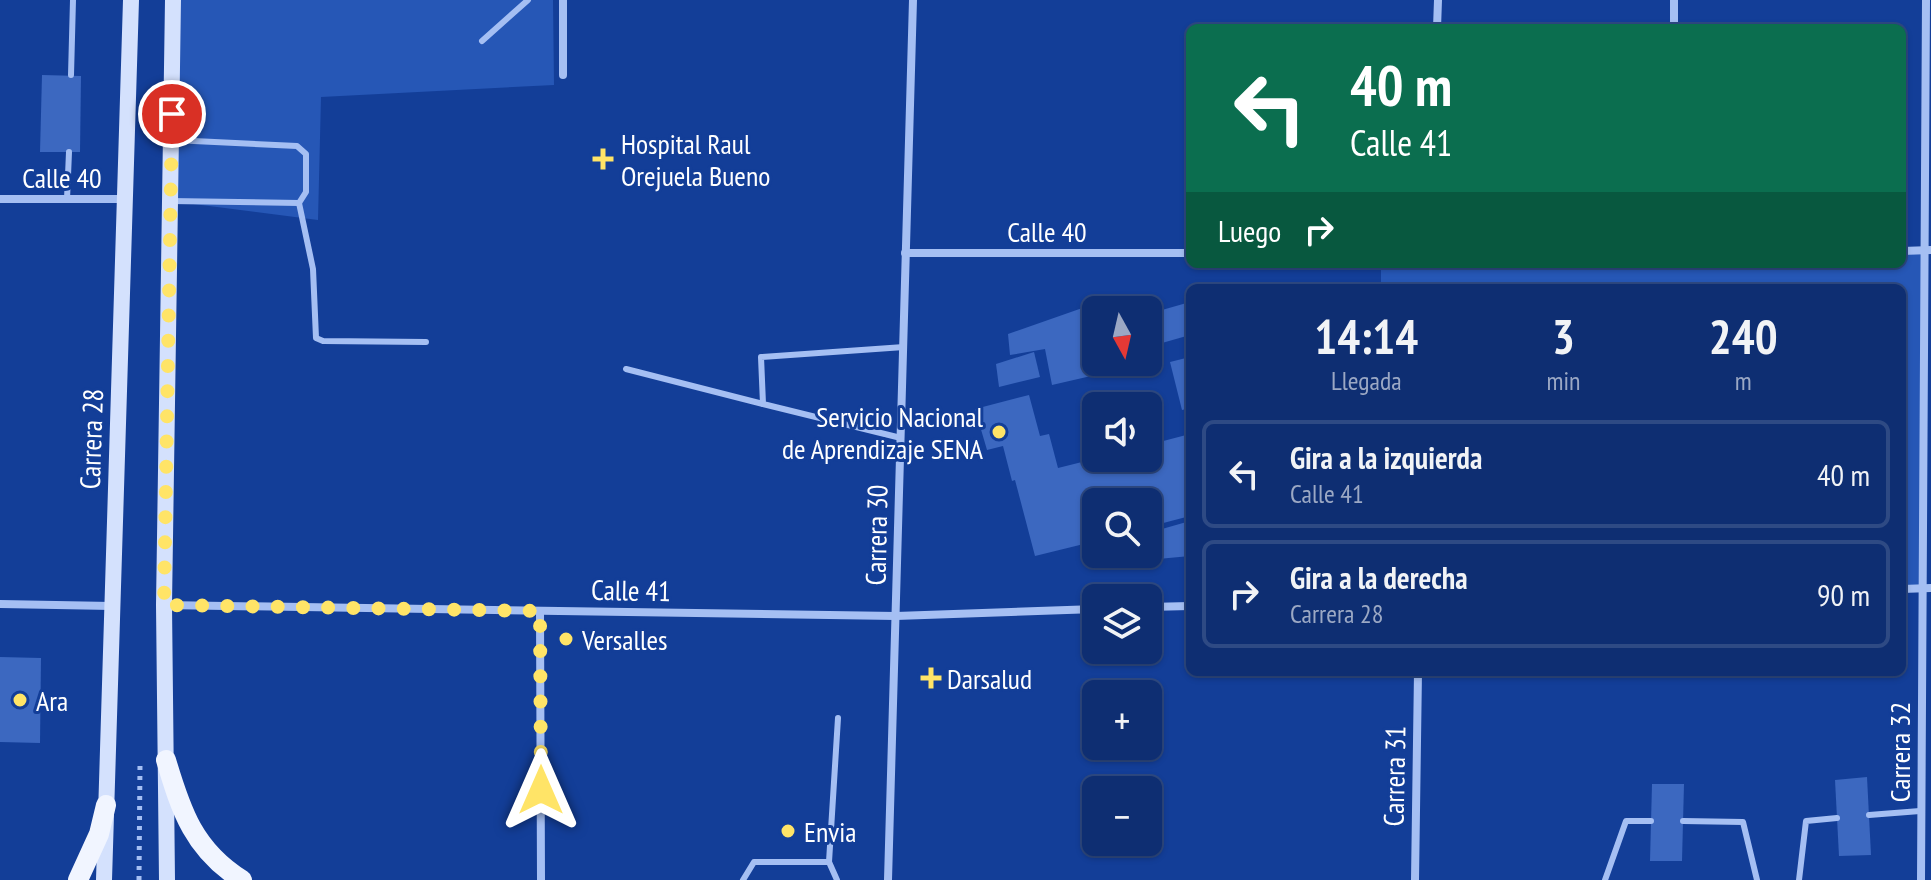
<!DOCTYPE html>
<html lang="es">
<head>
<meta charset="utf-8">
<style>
  :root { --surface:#0e2e72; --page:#1c3a7a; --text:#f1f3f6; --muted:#9ba8c4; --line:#2e4a84 }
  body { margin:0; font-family:"PT Sans Narrow",sans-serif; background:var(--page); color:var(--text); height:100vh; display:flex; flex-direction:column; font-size:30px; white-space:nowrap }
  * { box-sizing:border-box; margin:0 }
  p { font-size:26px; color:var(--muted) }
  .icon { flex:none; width:44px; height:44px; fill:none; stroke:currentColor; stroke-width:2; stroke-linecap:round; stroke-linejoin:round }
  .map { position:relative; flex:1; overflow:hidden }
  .details { position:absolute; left:1186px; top:284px; width:720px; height:392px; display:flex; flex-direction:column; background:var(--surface); border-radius:12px; box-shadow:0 2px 6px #0004,0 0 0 2px var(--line) }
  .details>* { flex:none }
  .guide { position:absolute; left:1186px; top:24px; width:720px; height:244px; border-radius:12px; box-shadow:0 2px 6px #0004,0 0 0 2px var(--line); background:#0b6e4f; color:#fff; overflow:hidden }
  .needle { width:52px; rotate:172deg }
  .fabs { position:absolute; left:1082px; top:296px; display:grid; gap:16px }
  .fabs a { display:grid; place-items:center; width:80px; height:80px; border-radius:12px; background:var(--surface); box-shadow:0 2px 6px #0004,0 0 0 2px var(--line); font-size:40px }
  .pin { position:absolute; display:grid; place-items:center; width:68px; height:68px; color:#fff; margin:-34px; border:4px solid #fff; border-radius:50%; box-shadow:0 2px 8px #0007 }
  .me { position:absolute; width:88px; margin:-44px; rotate:0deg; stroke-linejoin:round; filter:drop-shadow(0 0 6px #0008) }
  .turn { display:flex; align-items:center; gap:28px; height:168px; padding:0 32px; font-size:36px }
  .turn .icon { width:104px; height:104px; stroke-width:2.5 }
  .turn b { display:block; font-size:56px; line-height:68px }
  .then { display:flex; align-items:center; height:76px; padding:0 32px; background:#0003; gap:16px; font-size:30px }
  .eta { display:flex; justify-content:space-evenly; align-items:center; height:136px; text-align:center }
  .eta b { font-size:48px; font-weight:600; line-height:56px }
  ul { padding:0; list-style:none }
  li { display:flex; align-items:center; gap:24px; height:108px; margin:0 16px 12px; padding:0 16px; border:4px solid var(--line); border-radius:12px }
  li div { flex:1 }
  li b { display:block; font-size:30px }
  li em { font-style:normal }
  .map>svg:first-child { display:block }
  .green { fill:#2657b6 }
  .building { fill:#3c68c0 }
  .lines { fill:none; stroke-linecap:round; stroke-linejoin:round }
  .path { stroke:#a5bff3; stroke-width:5; stroke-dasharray:4 6; stroke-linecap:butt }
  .service { stroke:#a5bff3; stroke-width:6 }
  .minor { stroke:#a5bff3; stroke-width:8 }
  .secondary { stroke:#d4e1fd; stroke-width:16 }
  .primary { stroke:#f1f5ff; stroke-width:20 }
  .route { stroke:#ffe467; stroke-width:14; stroke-dasharray:0 25.2 }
  .poi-dot { fill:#ffe467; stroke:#133e98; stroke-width:3 }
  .labels { text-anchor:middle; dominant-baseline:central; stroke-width:6; stroke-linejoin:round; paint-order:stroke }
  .poi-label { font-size:28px; fill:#fff; stroke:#133e98; text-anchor:start }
  .street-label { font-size:28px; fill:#fff; stroke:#133e98 }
</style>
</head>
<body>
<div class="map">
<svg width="1931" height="880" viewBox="0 0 1931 880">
  <rect width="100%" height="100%" fill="#133e98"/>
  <g class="green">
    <path d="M 177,0 L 553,0 L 554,85 L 321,97 L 318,220 L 170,201 Z"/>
    <path d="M 1924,250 L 1922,588 L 1902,589 L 1902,288 L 1381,288 L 1381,264 L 1902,264 L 1902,251 Z"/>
  </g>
  <g class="building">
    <path d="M 42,75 L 81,76 L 80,152 L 40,152 Z"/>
    <rect x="1379" y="283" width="116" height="5"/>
    <path d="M 1108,299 L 1109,310 L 1096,310 L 1096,341 L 1086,343 L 1091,376 L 1052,385 L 1045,349 L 1010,355 L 1008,334 Z"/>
    <path d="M 1190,302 L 1190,335 L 1148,347 L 1148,314 Z"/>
    <path d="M 1034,352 L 1040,377 L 999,387 L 996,364 Z"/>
    <path d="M 1190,357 L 1190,408 L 1182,410 L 1170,362 Z"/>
    <path d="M 1029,395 L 1040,436 L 1049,434 L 1058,468 L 1098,458 L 1148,458 L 1148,445 L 1190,434 L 1190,516 L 1148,527 L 1148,502 L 1096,502 L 1096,541 L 1035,556 L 1015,480 L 1012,481 L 1003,446 L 987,450 L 975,409 Z"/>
    <path d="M 1190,521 L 1190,556 L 1126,562 L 1126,554 L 1148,554 L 1148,533 Z"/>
    <path d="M 0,657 L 41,658 L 40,743 L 0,742 Z"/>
    <path d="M 1867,777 L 1871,855 L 1839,856 L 1835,780 Z"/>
    <path d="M 1652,784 L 1684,784 L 1682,861 L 1650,861 Z"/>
  </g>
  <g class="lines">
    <path class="path" d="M 139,880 L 140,765"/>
    <g class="service">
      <path d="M 482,41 L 528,0"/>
      <path d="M 71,75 L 73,0"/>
      <path d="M 67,199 L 69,152"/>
      <path d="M 170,201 L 299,203 L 306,192 L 306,154 L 297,146 L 173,140"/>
      <path d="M 299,203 L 313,269 L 316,338 L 323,341 L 426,342"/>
      <path d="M 626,369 L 763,404"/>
      <path d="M 901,438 L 763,404 L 761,357 L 904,347"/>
      <path d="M 1869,815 L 1920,811"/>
      <path d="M 1683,821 L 1743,822 L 1757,880"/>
      <path d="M 743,880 L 754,862 L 829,862"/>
      <path d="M 837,880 L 829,862 L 838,718"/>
      <path d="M 1605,880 L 1626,821 L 1651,821"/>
      <path d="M 1799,880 L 1806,821 L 1837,818"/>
    </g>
    <g class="minor">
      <path d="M 563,0 L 563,75"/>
      <path d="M 1674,0 L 1674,28"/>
      <path d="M 1437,28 L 1438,0"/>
      <path d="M 0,199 L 125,199"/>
      <path d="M 1902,251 L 1931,250"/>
      <path d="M 905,253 L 1190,253"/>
      <path d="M 1902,589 L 1931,588"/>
      <path d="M 0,604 L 112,606"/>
      <path d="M 164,605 L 896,616 L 1096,609"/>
      <path d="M 1148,607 L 1190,606"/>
      <path d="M 540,611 L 541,880"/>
      <path d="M 888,880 L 913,0"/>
      <path d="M 1415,880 L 1418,672"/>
      <path d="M 1921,880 L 1926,0"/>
    </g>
    <g class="secondary">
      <path d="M 104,880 L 131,0"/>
      <path d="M 167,880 L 164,605 L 173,0"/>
    </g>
    <g class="primary">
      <path d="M 166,760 C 181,811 194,850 242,880"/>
      <path d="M 78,880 L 99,834 L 106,805"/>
    </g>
  </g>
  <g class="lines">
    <path class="route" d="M 172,114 L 164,605 L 540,611 L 541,790"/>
  </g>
  <g class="poi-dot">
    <path d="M599 147h8v8h8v8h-8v8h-8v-8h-8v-8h8z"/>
    <circle cx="999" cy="432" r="8"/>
    <circle cx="566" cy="639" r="8"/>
    <path d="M927 666h8v8h8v8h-8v8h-8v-8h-8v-8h8z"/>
    <circle cx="20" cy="700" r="8"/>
    <circle cx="788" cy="831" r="8"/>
  </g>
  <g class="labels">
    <g class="poi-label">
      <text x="621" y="143">Hospital Raul<tspan x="621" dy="32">Orejuela Bueno</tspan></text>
      <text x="983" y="416" text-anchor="end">Servicio Nacional<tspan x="983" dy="32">de Aprendizaje SENA</tspan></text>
      <text x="582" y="639">Versalles</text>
      <text x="947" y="678">Darsalud</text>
      <text x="36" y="700">Ara</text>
      <text x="804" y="831">Envia</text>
    </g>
    <g class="street-label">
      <text x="62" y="177">Calle 40</text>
      <text x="1047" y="231">Calle 40</text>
      <text transform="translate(91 439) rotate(-88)">Carrera 28</text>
      <text transform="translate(876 535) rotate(-89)">Carrera 30</text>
      <text transform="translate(631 590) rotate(1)">Calle 41</text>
      <text transform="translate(1899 752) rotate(-90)">Carrera 32</text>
      <text transform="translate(1394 776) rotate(-89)">Carrera 31</text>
    </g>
  </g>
</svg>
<div class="fabs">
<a><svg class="needle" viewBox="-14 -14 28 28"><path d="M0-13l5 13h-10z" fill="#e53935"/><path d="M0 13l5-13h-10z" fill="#9ba8c4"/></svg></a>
<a><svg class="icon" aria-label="sound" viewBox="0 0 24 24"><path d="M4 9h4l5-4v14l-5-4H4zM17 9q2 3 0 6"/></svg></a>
<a><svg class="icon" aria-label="search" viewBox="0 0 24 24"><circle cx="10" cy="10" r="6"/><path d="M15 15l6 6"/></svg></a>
<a><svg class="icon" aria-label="layers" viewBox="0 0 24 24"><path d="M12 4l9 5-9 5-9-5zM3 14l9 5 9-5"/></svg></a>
<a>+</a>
<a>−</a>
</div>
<div class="pin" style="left:172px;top:114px;background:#d93025"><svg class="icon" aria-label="arrive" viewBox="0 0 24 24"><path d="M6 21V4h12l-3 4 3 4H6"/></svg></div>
<svg class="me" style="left:541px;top:790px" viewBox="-20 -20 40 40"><path d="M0-17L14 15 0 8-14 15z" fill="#ffe467" stroke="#fff" stroke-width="4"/></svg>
<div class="guide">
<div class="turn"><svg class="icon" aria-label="left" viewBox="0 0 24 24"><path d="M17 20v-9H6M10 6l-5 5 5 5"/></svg><div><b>40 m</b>Calle 41</div></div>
<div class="then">Luego<svg class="icon" aria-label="right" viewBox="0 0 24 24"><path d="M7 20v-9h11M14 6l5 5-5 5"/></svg></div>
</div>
<section class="details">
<div class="eta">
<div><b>14:14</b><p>Llegada</p></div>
<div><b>3</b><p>min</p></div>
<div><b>240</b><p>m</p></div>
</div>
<ul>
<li><svg class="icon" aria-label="left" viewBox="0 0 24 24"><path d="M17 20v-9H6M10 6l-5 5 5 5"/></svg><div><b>Gira a la izquierda</b><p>Calle 41</p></div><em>40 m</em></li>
<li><svg class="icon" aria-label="right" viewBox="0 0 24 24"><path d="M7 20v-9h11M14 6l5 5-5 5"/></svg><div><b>Gira a la derecha</b><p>Carrera 28</p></div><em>90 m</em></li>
</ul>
</section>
</div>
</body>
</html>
